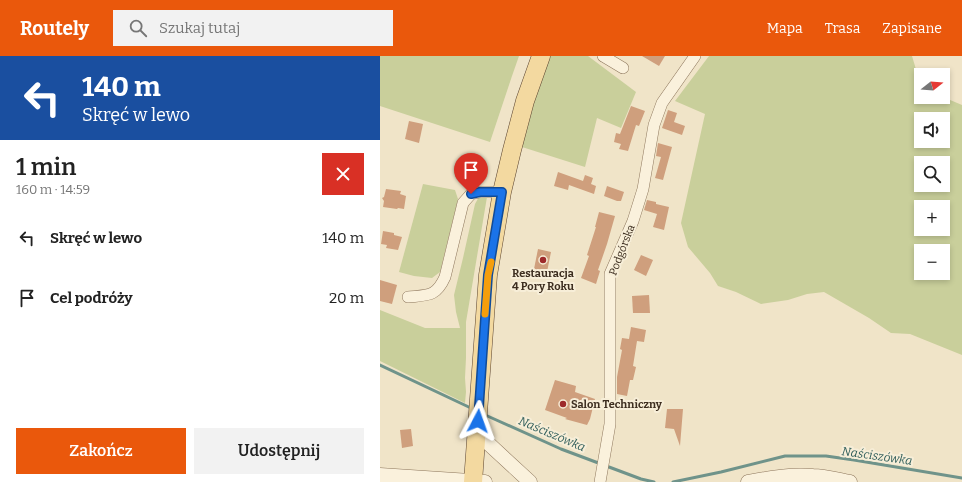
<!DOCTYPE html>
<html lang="pl">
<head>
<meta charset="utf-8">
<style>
  :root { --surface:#fff; --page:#f2f2f2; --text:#222; --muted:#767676; --accent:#ea580c }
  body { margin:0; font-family:Bitter,serif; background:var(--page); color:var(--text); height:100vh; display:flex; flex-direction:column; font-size:15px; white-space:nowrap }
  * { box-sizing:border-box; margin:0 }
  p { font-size:13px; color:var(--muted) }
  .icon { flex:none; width:22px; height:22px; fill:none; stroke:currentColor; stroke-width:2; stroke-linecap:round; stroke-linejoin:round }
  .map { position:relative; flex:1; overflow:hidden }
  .drawer { display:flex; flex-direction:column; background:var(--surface); width:380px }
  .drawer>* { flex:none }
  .guide { background:#1a4fa0; color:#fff; overflow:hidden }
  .needle { width:26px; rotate:73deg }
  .tools { position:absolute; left:534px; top:12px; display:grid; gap:8px }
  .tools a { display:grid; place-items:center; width:36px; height:36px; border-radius:0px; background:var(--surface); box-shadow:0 2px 6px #0003; font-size:20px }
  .pin { position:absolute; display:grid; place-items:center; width:34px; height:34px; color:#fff; margin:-41px -17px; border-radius:50% 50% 50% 0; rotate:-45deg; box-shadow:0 0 4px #0007 }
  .pin .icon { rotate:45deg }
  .me { position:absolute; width:44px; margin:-22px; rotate:4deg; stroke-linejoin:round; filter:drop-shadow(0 0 3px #0008) }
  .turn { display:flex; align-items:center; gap:14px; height:84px; padding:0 16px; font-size:18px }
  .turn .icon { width:52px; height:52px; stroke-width:2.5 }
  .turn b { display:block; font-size:28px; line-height:34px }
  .round { display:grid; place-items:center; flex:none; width:42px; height:42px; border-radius:0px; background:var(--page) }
  .summary { display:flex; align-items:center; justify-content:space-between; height:68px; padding:0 16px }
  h1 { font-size:24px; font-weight:600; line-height:30px }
  .button { display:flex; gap:8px; margin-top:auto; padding:8px 16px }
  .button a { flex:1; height:46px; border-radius:0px; background:var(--accent); color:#fff; font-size:16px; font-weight:600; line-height:46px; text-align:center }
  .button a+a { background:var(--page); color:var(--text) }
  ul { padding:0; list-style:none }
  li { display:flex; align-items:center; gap:12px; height:60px; padding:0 16px }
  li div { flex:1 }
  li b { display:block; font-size:15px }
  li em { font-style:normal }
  header { display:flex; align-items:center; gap:24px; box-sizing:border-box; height:56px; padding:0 20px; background:var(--accent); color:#fff }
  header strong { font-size:19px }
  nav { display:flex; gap:22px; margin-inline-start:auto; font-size:14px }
  .search { width:280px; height:36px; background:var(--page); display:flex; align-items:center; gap:10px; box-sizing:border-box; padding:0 14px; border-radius:0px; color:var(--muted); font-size:15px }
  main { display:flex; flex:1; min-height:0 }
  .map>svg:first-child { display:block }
  .green { fill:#c9cf9b; fill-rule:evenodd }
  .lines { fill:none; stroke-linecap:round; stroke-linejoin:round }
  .stream { stroke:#6f938a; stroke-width:3 }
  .building { fill:#cf9f7d }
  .minor-casing { stroke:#8d765c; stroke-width:12 }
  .tertiary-casing { stroke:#8d765c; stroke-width:15 }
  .primary-casing { stroke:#5b4430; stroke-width:19 }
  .minor { stroke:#faf1dc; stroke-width:11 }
  .tertiary { stroke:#faf1dc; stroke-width:14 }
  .primary { stroke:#f3d9a0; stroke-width:18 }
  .route-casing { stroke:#114b97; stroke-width:10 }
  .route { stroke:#1a73e8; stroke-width:7 }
  .slow { stroke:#f59e0b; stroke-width:7 }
  .poi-dot { fill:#9e2a2b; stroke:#f7eed8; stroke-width:1.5 }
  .labels { text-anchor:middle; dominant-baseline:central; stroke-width:4; stroke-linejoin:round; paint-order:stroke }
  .street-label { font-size:11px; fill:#3d2e20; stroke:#f7eed8 }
  .poi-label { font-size:11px; font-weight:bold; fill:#3d2e20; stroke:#f7eed8 }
  .water-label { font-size:12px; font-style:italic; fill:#2f5d5a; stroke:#f7eed8 }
</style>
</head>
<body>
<header>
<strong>Routely</strong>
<div class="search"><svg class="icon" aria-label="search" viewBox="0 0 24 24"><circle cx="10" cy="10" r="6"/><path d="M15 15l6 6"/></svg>Szukaj tutaj</div>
<nav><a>Mapa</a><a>Trasa</a><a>Zapisane</a></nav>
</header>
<main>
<section class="drawer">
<div class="guide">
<div class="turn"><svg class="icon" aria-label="left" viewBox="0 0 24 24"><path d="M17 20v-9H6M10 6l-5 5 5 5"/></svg><div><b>140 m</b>Skręć w lewo</div></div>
</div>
<div class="summary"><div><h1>1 min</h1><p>160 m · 14:59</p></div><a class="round" style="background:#d93025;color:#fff"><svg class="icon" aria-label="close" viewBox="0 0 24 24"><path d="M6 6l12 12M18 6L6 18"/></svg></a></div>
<ul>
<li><svg class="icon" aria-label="left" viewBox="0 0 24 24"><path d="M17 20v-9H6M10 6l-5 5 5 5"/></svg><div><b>Skręć w lewo</b></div><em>140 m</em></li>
<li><svg class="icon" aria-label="arrive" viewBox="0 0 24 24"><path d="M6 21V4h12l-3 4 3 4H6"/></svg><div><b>Cel podróży</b></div><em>20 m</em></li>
</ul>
<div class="button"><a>Zakończ</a><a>Udostępnij</a></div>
</section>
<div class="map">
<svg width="582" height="426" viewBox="0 0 582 426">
  <rect width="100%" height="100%" fill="#f0e4c8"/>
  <g class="green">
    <path d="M 0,0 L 139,0 L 132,20 L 110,86 L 0,50 Z"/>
    <path d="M 170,0 L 208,0 L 256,36 L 241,72 L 217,62 L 205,111 L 142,91 L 153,42 Z"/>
    <path d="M 329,0 L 532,0 L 538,20 L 541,22 L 541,41 L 563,41 L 582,49 L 582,299 L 530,278 L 511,277 L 489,262 L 444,236 L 427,238 L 408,244 L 381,248 L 356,236 L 338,230 L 330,217 L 308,191 L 301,167 L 325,58 L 295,45 ZM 541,63 L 563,63 L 563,85 L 541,85 ZM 541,107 L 563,107 L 563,129 L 541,129 ZM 541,151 L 563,151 L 563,173 L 541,173 ZM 541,195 L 563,195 L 563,217 L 541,217 Z"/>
    <path d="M 43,128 L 75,134 L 78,143 L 60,216 L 52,222 L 34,220 L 19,216 Z"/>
    <path d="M 100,139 L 107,141 L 86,266 L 86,302 L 85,322 L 86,336 L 85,347 L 0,305 L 0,254 L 45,272 L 80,272 L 76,256 L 74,239 L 83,202 L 95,148 Z"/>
  </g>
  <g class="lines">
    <g class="stream">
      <path d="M 0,309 L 93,353"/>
      <path d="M 103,358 L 181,393 L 261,423 L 274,426"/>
      <path d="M 293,426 L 341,416 L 405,400 L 446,400 L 474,404 L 582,422"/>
    </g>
  </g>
  <g class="building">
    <path d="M 262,0 L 285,0 L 279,10 Z"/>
    <path d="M 251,50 L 265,55 L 259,70 L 256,69 L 248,95 L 239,93 L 241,88 L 234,86 L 236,77 L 240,78 Z"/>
    <path d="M 288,54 L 297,57 L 294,66 L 305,70 L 302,79 L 282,72 Z"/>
    <path d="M 29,65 L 43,68 L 39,87 L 25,83 Z"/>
    <path d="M 278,87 L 292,91 L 283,124 L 275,122 L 281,101 L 276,100 Z"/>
    <path d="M 178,116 L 203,125 L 205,119 L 213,122 L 211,128 L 216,130 L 214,138 L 189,129 L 188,134 L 174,130 Z"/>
    <path d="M 227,130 L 244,136 L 241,145 L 237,145 L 224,140 Z"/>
    <path d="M 6,133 L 21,135 L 20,138 L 26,140 L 24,153 L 18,152 L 17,153 L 3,151 L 4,145 L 2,142 L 4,141 Z"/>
    <path d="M 267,144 L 276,146 L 276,148 L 289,151 L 284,174 L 273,171 L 277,158 L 264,154 Z"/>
    <path d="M 219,156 L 235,160 L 227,188 L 218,214 L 220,215 L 216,228 L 201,222 L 209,200 L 207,199 L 216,171 L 215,171 Z"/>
    <path d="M 3,175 L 14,177 L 14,179 L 22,181 L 18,194 L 6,192 L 7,189 L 1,188 Z"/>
    <path d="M 158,193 L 171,196 L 167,216 L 154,213 Z"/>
    <path d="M 261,199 L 273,204 L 266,220 L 254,214 Z"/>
    <path d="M 0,224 L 17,229 L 12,248 L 0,245 Z"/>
    <path d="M 269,239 L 270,257 L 253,257 L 252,240 Z"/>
    <path d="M 251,271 L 266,274 L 264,286 L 257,285 L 253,310 L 256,311 L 253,324 L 250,324 L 247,340 L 237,338 L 237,321 L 242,294 L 240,293 L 242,282 L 249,283 Z"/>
    <path d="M 175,324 L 196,330 L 195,336 L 215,343 L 210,363 L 207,369 L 185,363 L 187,362 L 165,354 Z"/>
    <path d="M 287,353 L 303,353 L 300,390 L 294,373 L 285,372 Z"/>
    <path d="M 31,373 L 33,390 L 22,392 L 20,374 Z"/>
  </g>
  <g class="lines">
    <g class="minor-casing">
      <g id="minor">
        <path d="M 223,0 L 243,12"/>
        <path d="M 28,241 C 48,239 56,241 65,221 L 83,147 L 91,138 L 100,136 L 122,136"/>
        <path d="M 220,426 L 230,368 L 230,218 L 253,165 L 263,133 L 274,69 L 282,47 L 315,0"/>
      </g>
    </g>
    <g class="tertiary-casing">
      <g id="tertiary">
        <path d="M 97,377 L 150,426"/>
        <path d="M 0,419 L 105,426"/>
        <path d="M 368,426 C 390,422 411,418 433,420 C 446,420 458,424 470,426"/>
      </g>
    </g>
    <g class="primary-casing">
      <path id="primary" d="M 93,426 L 108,219 L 122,136 L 132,94 L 145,45 L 161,0"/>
    </g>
    <use href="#minor" class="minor"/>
    <use href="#tertiary" class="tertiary"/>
    <use href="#primary" class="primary"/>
  </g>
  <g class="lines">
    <g class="route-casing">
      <path id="route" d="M 91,138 L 100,136 L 122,136 L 108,219 L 98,365"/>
    </g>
    <use href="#route" class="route"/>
    <path class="slow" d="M 105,258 L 108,219 L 111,206"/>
  </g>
  <g class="poi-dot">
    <circle cx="163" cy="204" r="4"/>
    <circle cx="183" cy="348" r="4"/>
  </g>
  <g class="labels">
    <g class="street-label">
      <text transform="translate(242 194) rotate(-69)">Podgórska</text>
    </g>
    <g class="poi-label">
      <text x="163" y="217">Restauracja<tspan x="163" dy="13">4 Pory Roku</tspan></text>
      <text x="191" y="348" text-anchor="start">Salon Techniczny</text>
    </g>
    <g class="water-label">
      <text transform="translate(172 378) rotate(23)">Naściszówka</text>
      <text transform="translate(497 400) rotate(8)">Naściszówka</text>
    </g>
  </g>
</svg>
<div class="tools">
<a><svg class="needle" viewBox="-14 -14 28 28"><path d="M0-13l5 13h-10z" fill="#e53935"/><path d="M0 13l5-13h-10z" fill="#767676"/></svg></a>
<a><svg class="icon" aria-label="sound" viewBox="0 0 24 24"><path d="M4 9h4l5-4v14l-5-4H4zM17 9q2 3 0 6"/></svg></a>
<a><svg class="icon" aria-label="search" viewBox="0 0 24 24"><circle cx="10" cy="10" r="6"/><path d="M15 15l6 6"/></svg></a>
<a>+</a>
<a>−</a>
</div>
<div class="pin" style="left:91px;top:138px;background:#d93025"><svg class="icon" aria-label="arrive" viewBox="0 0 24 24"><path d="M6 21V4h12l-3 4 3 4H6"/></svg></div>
<svg class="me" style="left:98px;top:365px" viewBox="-20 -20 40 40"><path d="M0-17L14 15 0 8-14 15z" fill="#1a73e8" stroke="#fff" stroke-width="4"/></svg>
</div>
</main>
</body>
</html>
